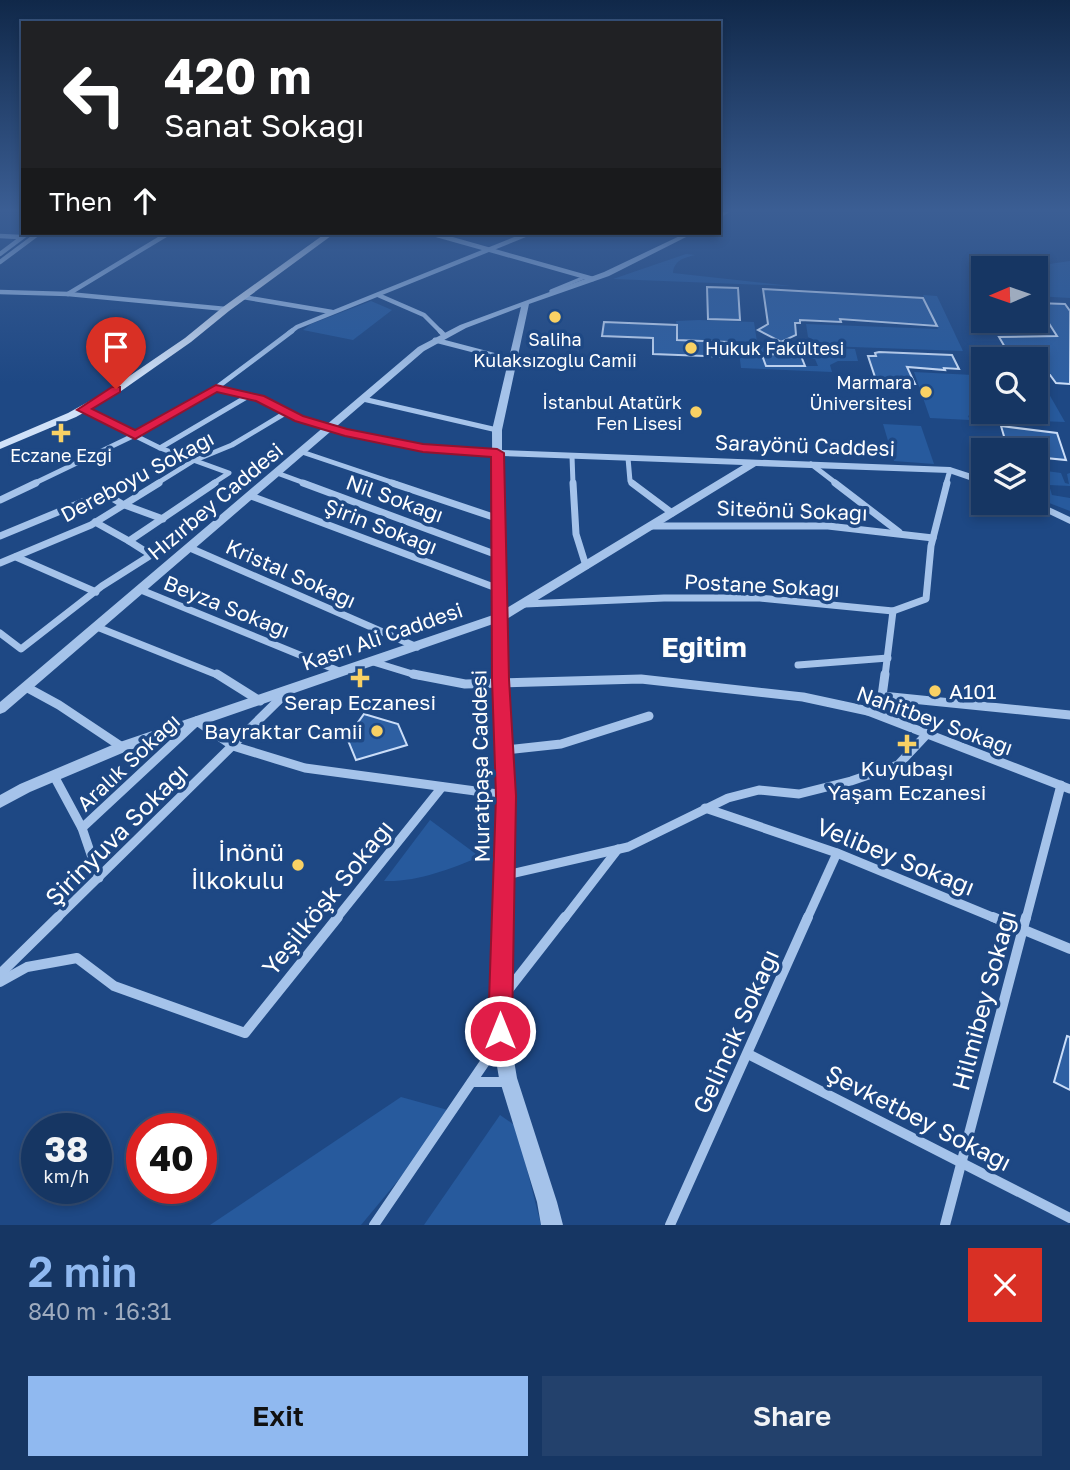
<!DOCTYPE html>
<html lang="en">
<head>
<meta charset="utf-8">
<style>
  :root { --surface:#163663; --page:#23416c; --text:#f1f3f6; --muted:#9eabbe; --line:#355078; --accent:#90b9f0 }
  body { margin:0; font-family:"Golos Text",sans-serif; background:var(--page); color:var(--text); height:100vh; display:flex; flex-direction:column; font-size:26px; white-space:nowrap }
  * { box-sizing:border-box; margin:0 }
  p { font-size:23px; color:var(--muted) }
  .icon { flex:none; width:38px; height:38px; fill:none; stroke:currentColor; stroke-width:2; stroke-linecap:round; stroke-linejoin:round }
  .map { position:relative; height:1225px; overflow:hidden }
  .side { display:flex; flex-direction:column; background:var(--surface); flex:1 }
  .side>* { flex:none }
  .banner { position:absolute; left:21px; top:21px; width:700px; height:214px; border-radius:0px; box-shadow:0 4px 10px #0003,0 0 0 2px var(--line); background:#202124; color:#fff; overflow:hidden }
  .needle { width:46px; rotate:268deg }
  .fabs { position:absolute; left:971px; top:256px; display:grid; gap:14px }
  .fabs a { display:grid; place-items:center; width:77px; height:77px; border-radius:0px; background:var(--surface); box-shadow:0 4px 10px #0003,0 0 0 2px var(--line); font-size:35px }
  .speed { position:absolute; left:21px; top:1113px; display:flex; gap:14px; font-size:35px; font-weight:700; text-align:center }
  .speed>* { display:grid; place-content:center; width:91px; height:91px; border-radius:50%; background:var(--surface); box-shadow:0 4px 10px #0003,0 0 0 2px var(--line); line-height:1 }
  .speed small { font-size:18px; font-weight:400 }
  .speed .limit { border:10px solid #d22; background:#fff; color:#111 }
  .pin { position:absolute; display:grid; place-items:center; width:60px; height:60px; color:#fff; margin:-72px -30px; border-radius:50% 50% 50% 0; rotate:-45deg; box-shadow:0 0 7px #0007 }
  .pin .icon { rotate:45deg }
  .me { position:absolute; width:77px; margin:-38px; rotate:0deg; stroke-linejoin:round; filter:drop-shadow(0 0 5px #0008) }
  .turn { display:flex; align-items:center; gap:24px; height:147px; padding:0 28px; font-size:32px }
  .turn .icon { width:91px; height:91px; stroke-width:2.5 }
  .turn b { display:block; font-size:49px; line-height:60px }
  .then { display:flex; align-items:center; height:66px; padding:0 28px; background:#0003; gap:14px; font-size:26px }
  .round { display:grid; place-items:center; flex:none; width:74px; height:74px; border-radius:0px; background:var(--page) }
  .head { display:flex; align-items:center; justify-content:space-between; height:119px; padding:0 28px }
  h1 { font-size:42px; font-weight:600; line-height:52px; color:var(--accent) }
  .cta { display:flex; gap:14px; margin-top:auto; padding:14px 28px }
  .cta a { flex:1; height:80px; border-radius:0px; background:var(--accent); color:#111; font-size:28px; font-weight:600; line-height:80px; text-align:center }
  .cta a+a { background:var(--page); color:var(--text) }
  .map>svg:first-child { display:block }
  .green { fill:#275a9d }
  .building { fill:#2d5fa2; stroke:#caddf8; stroke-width:2 }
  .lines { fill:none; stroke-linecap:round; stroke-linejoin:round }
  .pedestrian { stroke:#a5c3ea; stroke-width:3.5 }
  .minor-far4 { stroke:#a5c3ea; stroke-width:4.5 }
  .minor-far3 { stroke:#a5c3ea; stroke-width:5 }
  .minor-far2 { stroke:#a5c3ea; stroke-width:7 }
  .minor-far1 { stroke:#a5c3ea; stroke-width:9 }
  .minor { stroke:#a5c3ea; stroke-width:10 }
  .tertiary { fill:#a5c3ea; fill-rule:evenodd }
  .secondary { fill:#d0e1f8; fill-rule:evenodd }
  .route { fill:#e11d48; stroke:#92132f; stroke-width:2 }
  .poi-dot { fill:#f9d164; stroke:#1e4884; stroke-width:2.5 }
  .labels { text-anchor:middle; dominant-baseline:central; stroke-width:7; stroke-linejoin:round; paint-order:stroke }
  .far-poi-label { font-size:18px; fill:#fff; stroke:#1e4884 }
  .street-label { font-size:21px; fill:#fff; stroke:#1e4884 }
  .poi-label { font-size:21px; fill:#fff; stroke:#1e4884 }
  .near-street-label { font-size:24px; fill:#fff; stroke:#1e4884 }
  .near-poi-label { font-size:24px; fill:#fff; stroke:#1e4884; text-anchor:end }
  .district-label { font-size:28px; font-weight:bold; fill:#fff; stroke:#1e4884 }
</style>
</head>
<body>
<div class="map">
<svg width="1070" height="1225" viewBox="0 0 1070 1225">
  <rect width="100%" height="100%" fill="#1e4884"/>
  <g class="green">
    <path d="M 686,254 L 695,255 C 684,258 674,260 673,273 L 791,286 L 613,279 Z"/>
    <path d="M 1070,261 L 1070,298 L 1036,296 L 1036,268 L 1022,268 Z"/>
    <path d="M 923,295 L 937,296 L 963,351 L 825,346 L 808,337 L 806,324 L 938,329 Z"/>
    <path d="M 371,301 L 392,310 L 353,340 L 303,330 L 311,324 Z"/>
    <path d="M 699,320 L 754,322 L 757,342 L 678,339 L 676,321 Z"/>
    <path d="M 738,344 L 771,345 L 773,351 L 757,353 L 759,357 L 763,358 L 766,366 L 818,366 L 815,359 L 792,354 L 790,346 L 855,349 L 858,361 L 838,361 L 830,365 L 832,372 L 741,368 Z"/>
    <path d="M 914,372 L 973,375 L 983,398 L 984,411 L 990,412 L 975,411 L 968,416 L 970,420 L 930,418 Z"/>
    <path d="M 1036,380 L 1041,380 L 1065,422 L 1039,421 L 1035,411 L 1043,403 L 1036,390 Z"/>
    <path d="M 883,424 L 921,426 L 934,464 L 894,461 Z"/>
    <path d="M 1046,471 L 1061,473 L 1065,483 L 1069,484 L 1067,474 L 1070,473 L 1070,486 L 1049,485 L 1052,495 L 1070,498 L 1070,511 L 1036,498 L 1036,485 L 1044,486 L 1040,473 L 1046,474 Z"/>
    <path d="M 430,820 L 480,857 C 449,869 419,882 384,881 Z"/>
    <path d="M 401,1097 L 455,1112 L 361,1225 L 210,1225 Z"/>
    <path d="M 500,1115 L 516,1126 L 541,1225 L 424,1225 Z"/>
  </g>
  <g class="building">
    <path d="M 707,287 L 738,288 L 740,320 L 708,319 Z"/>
    <path d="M 763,289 L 923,298 L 937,326 L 840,319 L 841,322 L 800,320 L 800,323 L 795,323 L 796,335 L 781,342 L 758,330 L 768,324 Z"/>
    <path d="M 1036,303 L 1065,304 L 1070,311 L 1070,384 L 1056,383 L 1050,375 L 1036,374 L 1036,359 L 1006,349 L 999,337 L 1057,336 Z"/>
    <path d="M 604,322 L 677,325 L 677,340 L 729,342 L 730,357 L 653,354 L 653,338 L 602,336 Z"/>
    <path d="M 879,352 L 952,355 L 959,369 L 944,368 L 945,370 L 907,367 L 915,384 L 877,383 L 868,356 L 876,356 L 875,353 Z"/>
    <path d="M 792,353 L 801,356 L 805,366 L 766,366 L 762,355 Z"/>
    <path d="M 1001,426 L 1057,433 L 1066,460 L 1036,457 L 1036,450 L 1008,450 Z"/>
    <path d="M 364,714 L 398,724 L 407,745 L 356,760 L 347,738 Z"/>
    <path d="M 1067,1036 L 1070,1037 L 1070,1090 L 1054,1082 Z"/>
  </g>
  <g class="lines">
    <path class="pedestrian" d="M 551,291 L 585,277"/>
    <g class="minor-far4">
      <path d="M 430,233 L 593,279"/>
      <path d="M 0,236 L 20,237"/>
      <path d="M 0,254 L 28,233"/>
      <path d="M 0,262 L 39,233"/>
      <path d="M 0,292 L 68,294 L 226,309"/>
      <path d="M 68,294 L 169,233"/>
      <path d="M 378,295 L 424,315 L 442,333"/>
      <path d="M 243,297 L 332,312"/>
      <path d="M 289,333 L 297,327 L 530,233"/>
    </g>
    <g class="minor-far3">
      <path d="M 440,331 L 444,335"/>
      <path d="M 435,340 L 512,360"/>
      <path d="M 216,388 L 260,398 L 299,419 L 366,437 L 423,448 L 497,453"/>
      <path d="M 363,399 L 497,430"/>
      <path d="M 83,410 L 160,448 L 229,473 L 212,484"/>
      <path d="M 160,448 L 250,395"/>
      <path d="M 302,452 L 397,484"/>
      <path d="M 572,456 L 573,484"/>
      <path d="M 628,458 L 630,481 L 634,484"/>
      <path d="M 811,464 L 837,484"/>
      <path d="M 277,473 L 307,484"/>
      <path d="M 33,484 L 135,435 L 216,388 L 292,331"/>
      <path d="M 156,484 L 193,461 L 232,445 L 287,412"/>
      <path d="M 946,484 L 950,470"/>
    </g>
    <g class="minor-far2">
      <path d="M 303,483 L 500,556"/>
      <path d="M 392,483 L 499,519"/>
      <path d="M 573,483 L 576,534 L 586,566"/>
      <path d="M 632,483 L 672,513"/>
      <path d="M 835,483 L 899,532"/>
      <path d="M 251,496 L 499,589"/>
      <path d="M 0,500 L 36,483"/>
      <path d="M 95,522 L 129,541"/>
      <path d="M 651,526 L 828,526 L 933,538"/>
      <path d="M 0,536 L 104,493 L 122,504 L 163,519"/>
      <path d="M 190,548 L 417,647"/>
      <path d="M 16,557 L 96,592"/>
      <path d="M 0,563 L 91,525 L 159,483"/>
      <path d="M 141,590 L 339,671"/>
      <path d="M 525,604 L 664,598 L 760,598 L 893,611 L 926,599 L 931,546 L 947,483"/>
      <path d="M 97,627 L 220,676"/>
      <path d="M 0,633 L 21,649 L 102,586 L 151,555 L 129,541 L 215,483"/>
      <path d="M 370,661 L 419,676"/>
      <path d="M 798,665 L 888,658"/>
      <path d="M 885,676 L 893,611"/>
    </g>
    <g class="minor-far1">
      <path d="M 217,674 L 260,701"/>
      <path d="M 413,674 L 465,684 L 641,679 L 803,697 L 868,711 L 1070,789"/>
      <path d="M 26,687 L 59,705 L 122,747"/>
      <path d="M 882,696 L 1070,715"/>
      <path d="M 868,711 L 882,696 L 885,674"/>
      <path d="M 506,750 L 561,744 L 649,716"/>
      <path d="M 54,776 L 82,828 L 99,878"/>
      <path d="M 705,808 L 837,853 L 997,919"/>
      <path d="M 82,828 L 197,721 L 233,746 L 305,768 L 505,795"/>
      <path d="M 506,875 L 628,847 L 728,798 L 759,790 L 799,794 L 851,781 L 898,765 L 927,734"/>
      <path d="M 56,919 L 287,692"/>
      <path d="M 336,919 L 442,787"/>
      <path d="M 564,919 L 618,849"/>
      <path d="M 807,919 L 837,853"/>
      <path d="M 1026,919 L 1061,785"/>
    </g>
    <g class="minor">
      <path d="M 993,917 L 1070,949"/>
      <path d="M 0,974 L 58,917"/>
      <path d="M 0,982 L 27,967 L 77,958 L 114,986 L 245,1033 L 338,917"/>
      <path d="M 505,994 L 565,917"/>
      <path d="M 748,1054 L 1070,1218"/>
      <path d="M 472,1082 L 509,1082"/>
      <path d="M 374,1225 L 498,1043"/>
      <path d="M 670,1225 L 808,917"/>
      <path d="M 945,1225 L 1026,917"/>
    </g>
    <g class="tertiary">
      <path d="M 722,212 L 730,212 L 719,218 L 719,213 Z"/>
      <path d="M 686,233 L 694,233 L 609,276 L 529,304 L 502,430 L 502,450 L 950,467 L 984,478 L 984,485 L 949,473 L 756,466 L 505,620 L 513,799 L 509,1031 L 517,1078 L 557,1202 L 563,1225 L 541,1225 L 537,1202 L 499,1078 L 491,1031 L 499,799 L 493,624 L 127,751 L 30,792 L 0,808 L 0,795 L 20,784 L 117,743 L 493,615 L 492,430 L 521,307 L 466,328 L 424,351 L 5,712 L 0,714 L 0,702 L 418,347 L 460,325 L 604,272 ZM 502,456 L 743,465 L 505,609 Z"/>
      <path d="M 1036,501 L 1070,517 L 1070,524 L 1024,502 Z"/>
    </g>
    <path class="secondary" d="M 326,233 L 335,233 L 229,311 L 191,342 L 114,396 L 76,417 L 0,449 L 0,442 L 68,413 L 106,392 L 185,338 L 223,307 Z"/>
  </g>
  <linearGradient id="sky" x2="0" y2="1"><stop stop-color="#102849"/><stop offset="0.55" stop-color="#3b5e94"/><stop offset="1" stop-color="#3b5e94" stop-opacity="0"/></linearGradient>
  <rect width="1070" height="383" fill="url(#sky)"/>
  <path class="route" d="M 216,385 L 264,396 L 303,416 L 347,429 L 423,444 L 497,449 L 504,453 L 509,679 L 516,796 L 512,1031 L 509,1039 L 500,1043 L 492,1039 L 488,1031 L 496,796 L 492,679 L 491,457 L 423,452 L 345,436 L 295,421 L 256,401 L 217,392 L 135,439 L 77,410 L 112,387 L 120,387 L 120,392 L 92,409 L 135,430 Z"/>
  <g class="poi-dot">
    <circle cx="555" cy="317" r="7"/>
    <circle cx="691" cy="348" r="7"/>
    <circle cx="926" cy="392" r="7"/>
    <circle cx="696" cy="412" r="7"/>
    <path d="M57.5 422.5h7v7h7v7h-7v7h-7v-7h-7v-7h7z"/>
    <path d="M356.5 667.5h7v7h7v7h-7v7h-7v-7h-7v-7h7z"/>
    <circle cx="935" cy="691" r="7"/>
    <circle cx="377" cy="731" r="7"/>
    <path d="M903.5 733.5h7v7h7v7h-7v7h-7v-7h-7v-7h7z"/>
    <circle cx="298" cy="865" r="7"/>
  </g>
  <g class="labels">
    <g class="far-poi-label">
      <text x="555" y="339">Saliha<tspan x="555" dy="21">Kulaksızoğlu Camii</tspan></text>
      <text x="705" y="348" text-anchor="start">Hukuk Fakültesi</text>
      <text x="912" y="382" text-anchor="end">Marmara<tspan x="912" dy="21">Üniversitesi</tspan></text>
      <text x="682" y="402" text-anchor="end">İstanbul Atatürk<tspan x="682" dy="21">Fen Lisesi</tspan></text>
      <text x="61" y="455">Eczane Ezgi</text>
    </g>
    <g class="street-label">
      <text transform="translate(805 445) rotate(2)">Sarayönü Caddesi</text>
      <text transform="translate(137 476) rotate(-28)">Dereboyu Sokağı</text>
      <text transform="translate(395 498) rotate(20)">Nil Sokağı</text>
      <text transform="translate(215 501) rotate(-40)">Hızırbey Caddesi</text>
      <text transform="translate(792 510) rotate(2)">Siteönü Sokağı</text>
      <text transform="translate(381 526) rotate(21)">Şirin Sokağı</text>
      <text transform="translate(291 573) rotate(24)">Kristal Sokağı</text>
      <text transform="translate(762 585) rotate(3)">Postane Sokağı</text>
      <text transform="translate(227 606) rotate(22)">Beyza Sokağı</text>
      <text transform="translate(382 636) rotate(-19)">Kasrı Ali Caddesi</text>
      <text transform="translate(935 720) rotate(20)">Nahitbey Sokağı</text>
      <text transform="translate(128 762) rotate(-43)">Aralık Sokağı</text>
      <text transform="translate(480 766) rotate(-91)">Muratpaşa Caddesi</text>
    </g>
    <g class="poi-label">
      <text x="949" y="691" text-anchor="start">A101</text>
      <text x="360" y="702">Serap Eczanesi</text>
      <text x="363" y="731" text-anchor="end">Bayraktar Camii</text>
      <text x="907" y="768">Kuyubaşı<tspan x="907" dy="24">Yaşam Eczanesi</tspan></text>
    </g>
    <g class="near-street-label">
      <text transform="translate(116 834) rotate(-45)">Şirinyuva Sokağı</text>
      <text transform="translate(896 856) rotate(22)">Velibey Sokağı</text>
      <text transform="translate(327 897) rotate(-51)">Yeşilköşk Sokağı</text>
      <text transform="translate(983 1000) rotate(-75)">Hilmibey Sokağı</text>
      <text transform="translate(735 1031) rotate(-66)">Gelincik Sokağı</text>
      <text transform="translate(919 1117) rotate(27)">Şevketbey Sokağı</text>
    </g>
    <g class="near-poi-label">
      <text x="284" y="851">İnönü<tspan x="284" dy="28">İlkokulu</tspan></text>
    </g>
    <g class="district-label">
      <text x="704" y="646">Eğitim</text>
    </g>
  </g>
</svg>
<div class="fabs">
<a><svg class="needle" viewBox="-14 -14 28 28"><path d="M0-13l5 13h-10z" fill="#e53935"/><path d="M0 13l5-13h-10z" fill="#9eabbe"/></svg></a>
<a><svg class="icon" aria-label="search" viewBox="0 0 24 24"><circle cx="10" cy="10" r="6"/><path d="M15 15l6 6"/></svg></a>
<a><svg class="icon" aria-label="layers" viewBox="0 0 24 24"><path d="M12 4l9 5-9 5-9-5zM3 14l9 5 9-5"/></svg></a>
</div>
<div class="speed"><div>38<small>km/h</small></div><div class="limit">40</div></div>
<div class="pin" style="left:116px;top:389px;background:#d93025"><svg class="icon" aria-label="arrive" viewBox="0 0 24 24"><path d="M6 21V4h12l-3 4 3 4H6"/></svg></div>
<svg class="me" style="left:500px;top:1031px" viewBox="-20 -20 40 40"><circle r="17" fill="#e11d48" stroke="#fff" stroke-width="3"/><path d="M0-11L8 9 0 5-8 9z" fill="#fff"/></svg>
<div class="banner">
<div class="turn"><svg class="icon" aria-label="left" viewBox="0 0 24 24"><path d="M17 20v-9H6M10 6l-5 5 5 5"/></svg><div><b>420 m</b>Sanat Sokağı</div></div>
<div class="then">Then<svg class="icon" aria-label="ahead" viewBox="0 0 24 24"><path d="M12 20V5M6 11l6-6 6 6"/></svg></div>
</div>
</div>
<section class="side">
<div class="head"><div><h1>2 min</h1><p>840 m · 16:31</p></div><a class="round" style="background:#d93025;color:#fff"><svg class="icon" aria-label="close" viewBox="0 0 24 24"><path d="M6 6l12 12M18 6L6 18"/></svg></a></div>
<div class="cta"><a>Exit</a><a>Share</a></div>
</section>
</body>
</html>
